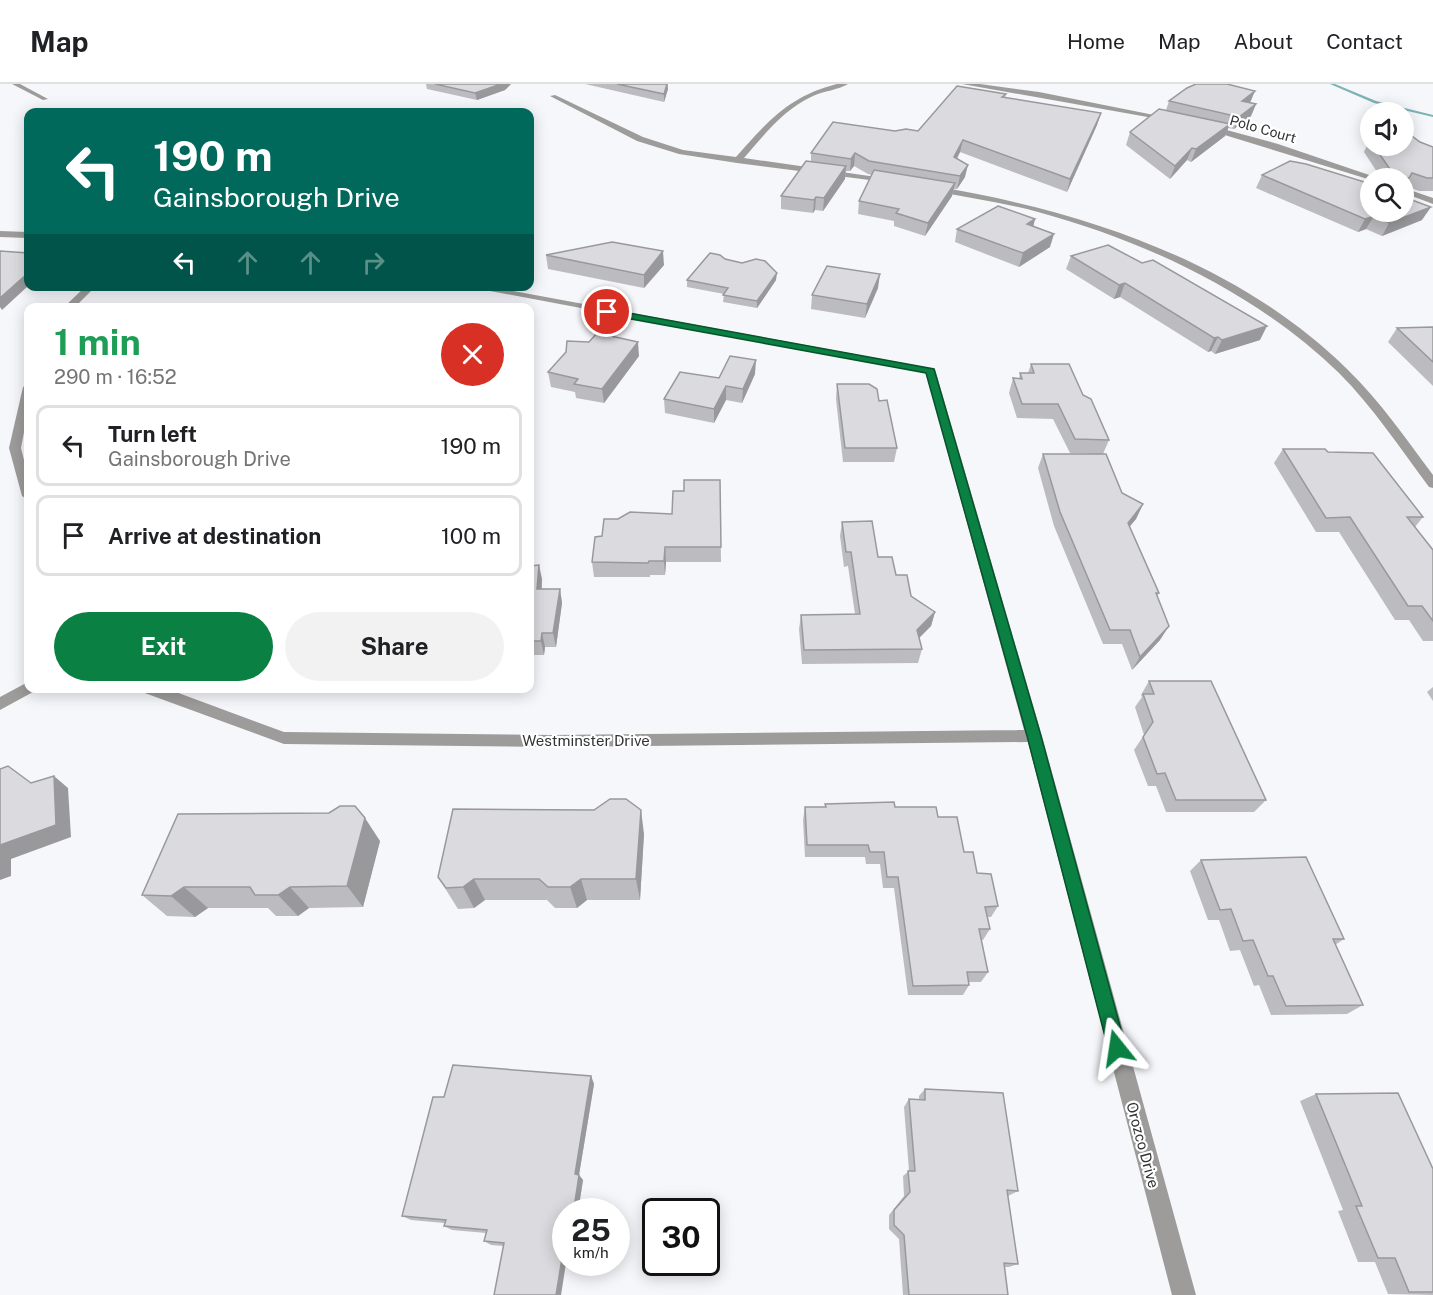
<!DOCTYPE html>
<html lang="en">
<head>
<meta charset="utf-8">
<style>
  :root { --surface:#fff; --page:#f2f2f2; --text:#202124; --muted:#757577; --line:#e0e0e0; --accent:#0b8043 }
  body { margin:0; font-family:"Public Sans",sans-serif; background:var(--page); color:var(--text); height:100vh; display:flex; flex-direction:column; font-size:22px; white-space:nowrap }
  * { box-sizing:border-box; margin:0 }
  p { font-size:20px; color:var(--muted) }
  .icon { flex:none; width:33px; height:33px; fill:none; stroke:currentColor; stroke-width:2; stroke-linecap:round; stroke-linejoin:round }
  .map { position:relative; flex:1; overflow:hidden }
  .side { position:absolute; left:24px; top:219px; width:510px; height:390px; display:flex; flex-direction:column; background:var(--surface); border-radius:12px; box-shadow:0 3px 15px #0003 }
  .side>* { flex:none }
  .guide { position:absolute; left:24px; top:24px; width:510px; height:183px; border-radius:12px; box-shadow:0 3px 15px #0003; background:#00695c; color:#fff; overflow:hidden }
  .buttons { position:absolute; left:1360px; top:18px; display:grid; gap:12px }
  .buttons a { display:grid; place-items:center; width:54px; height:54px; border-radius:50%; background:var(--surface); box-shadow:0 3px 15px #0003; font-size:30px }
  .speed { position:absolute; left:552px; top:1114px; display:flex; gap:12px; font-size:30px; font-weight:700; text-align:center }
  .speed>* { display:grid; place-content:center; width:78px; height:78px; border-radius:50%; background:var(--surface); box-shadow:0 3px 15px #0003; line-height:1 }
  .speed small { font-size:15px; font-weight:400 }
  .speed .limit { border:3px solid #111; border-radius:9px; background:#fff; color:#111 }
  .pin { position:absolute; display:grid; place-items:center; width:51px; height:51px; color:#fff; margin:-26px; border:3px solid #fff; border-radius:50%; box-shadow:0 2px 6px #0007 }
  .me { position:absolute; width:66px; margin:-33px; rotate:345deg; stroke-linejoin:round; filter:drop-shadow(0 0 4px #0008) }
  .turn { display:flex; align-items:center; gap:21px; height:126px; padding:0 30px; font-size:27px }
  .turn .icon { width:78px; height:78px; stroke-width:2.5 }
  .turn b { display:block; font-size:42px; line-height:51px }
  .lanes { display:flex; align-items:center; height:57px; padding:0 30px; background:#0003; justify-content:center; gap:30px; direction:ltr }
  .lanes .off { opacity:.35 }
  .round { display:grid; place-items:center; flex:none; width:63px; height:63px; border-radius:32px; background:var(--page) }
  .headline { display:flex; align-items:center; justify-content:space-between; height:102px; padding:0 30px }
  h1 { font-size:36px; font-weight:700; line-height:45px; color:#1e9e55 }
  .button { display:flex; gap:12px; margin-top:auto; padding:12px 30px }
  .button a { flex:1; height:69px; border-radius:36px; background:var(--accent); color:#fff; font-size:24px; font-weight:700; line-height:69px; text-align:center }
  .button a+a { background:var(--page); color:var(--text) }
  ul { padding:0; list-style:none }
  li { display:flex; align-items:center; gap:18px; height:81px; margin:0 12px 9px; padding:0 18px; border:3px solid var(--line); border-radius:12px }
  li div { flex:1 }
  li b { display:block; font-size:22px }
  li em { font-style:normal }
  header { display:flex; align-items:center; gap:36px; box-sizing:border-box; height:84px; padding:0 30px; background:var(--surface); border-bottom:2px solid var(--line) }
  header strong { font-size:28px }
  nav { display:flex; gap:33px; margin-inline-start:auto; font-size:21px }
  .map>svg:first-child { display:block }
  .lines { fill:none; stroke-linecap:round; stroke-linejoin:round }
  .stream { fill:#7cb3b6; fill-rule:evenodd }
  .minor { fill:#9d9c9b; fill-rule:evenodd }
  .wall { fill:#bcbcc0 }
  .shaded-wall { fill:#99999c }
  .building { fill:#dbdbdf; stroke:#99999c; stroke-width:1.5 }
  .route { fill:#0b8043; stroke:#07532c; stroke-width:1.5 }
  .labels { text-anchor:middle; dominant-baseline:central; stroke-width:4.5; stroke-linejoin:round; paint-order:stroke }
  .far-street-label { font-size:14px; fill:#333435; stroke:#fff }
  .street-label { font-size:15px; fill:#333435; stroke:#fff }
</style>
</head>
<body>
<header>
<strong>Map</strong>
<nav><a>Home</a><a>Map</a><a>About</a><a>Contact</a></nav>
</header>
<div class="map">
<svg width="1433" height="1211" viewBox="0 0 1433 1211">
  <rect width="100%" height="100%" fill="#f6f7fb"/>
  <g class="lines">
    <path class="stream" d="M 1330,0 L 1335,0 L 1376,17 L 1433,31 L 1433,33 L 1374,19 Z"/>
    <g class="minor">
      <path d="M 12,0 L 20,0 L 48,15 L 43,16 Z"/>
      <path d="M 837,0 L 848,0 C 838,6 824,7 813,12 C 784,25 764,51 744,74 L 890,95 L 894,97 L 893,99 L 737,79 L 679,70 L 637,57 L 550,12 L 555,11 L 643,53 L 683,66 L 736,73 C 767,38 789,12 837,0 Z"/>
      <path d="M 962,0 L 980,0 L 1039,8 L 1174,35 L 1170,37 Z"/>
      <path d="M 1208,41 L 1278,60 L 1378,94 L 1371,96 L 1205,45 Z"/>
      <path d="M 934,102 C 1083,127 1237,177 1347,285 C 1380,317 1406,355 1433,391 L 1433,404 L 1429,403 C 1400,364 1373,323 1339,289 C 1256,209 1148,158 1038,128 C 1003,118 967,114 931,106 L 931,102 Z"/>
      <path d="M 1404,104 L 1433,114 L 1433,120 L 1404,109 Z"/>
      <path d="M 0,147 L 28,148 L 28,154 L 0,153 Z"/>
      <path d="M 86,202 L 96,202 L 74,224 L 63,224 Z"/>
      <path d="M 464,202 L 486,202 L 935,285 L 1042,652 L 1196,1211 L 1172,1211 L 1028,658 L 552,663 L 284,660 L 142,608 L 140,604 L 165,604 L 284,648 L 552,651 L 1024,646 L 926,289 Z"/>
      <path d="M 28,300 L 28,327 L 21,364 L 28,392 L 28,416 L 22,412 L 9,364 L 23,303 Z"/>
      <path d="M 28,598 L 28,604 L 35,604 L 33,608 L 0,626 L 0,613 Z"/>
    </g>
  </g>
  <g class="wall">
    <path d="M 426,0 L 511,0 L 505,6 L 477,16 L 427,5 Z"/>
    <path d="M 585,0 L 668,0 L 668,5 L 664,18 Z"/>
    <path d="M 1006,10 L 1005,14 L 1101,29 L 1097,41 L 1067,108 L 960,68 L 957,74 L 965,93 L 957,105 L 954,105 L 952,112 L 925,152 L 894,142 L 894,137 L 858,130 L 859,117 L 872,91 L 868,90 L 854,82 L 850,87 L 846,87 L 845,95 L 823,127 L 815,126 L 813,129 L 781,125 L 781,112 L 811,78 L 811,69 L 895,47 L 918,47 Z"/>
    <path d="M 1169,17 L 1256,20 L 1251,32 L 1234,45 L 1228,44 L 1225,52 L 1191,78 L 1187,76 L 1170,95 L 1126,61 L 1130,48 L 1166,26 Z"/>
    <path d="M 1370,55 L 1371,55 L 1371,62 L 1404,62 L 1420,58 L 1433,63 L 1433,107 L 1419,107 L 1405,102 L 1404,103 L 1404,94 L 1381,94 L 1364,68 Z"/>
    <path d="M 1262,91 L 1422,136 L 1382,152 L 1366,145 L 1358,148 L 1256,104 Z"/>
    <path d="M 1035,135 L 1033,142 L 1050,163 L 1019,183 L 955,158 L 957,145 Z"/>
    <path d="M 546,171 L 664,181 L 644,204 L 548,185 Z"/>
    <path d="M 1071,172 L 1260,256 L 1215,270 L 1211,267 L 1208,268 L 1120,213 L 1114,215 L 1066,185 Z"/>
    <path d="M 725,175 L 776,196 L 757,224 L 723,218 L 724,210 L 687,203 L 687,196 Z"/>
    <path d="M 878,204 L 865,234 L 811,225 L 812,211 Z"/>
    <path d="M 1433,243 L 1433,302 L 1388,258 L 1397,244 Z"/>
    <path d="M 639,272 L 604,319 L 576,314 L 575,308 L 551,303 L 548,288 Z"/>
    <path d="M 1031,280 L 1083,311 L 1109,356 L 1103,370 L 1122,409 L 1143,420 L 1136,435 L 1129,443 L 1159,509 L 1157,513 L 1160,556 L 1132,586 L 1122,560 L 1103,560 L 1054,442 L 1038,384 L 1043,370 L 1092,370 L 1070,369 L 1053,335 L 1017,334 L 1009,309 L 1013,294 L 1019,295 L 1020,289 L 1028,289 Z"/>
    <path d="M 755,290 L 742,319 L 726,316 L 714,339 L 665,329 L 664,315 L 719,294 Z"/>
    <path d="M 837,300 L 879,317 L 897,364 L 894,378 L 843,378 L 836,315 Z"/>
    <path d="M 1283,365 L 1328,368 L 1423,433 L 1415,443 L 1433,466 L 1433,557 L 1423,557 L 1409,536 L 1395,536 L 1339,448 L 1316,448 L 1274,379 Z"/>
    <path d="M 720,396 L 721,478 L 666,478 L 665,491 L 650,491 L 650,493 L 594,493 L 592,478 L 602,452 L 618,435 L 672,430 L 684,407 Z"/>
    <path d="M 842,438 L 896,491 L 911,512 L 935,528 L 931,542 L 919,554 L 922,565 L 918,579 L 802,580 L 799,545 L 801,531 L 855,530 L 848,482 L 844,483 L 840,452 Z"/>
    <path d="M 530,482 L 542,495 L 542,505 L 560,505 L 562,519 L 556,563 L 545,563 L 544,571 L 530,571 Z"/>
    <path d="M 1149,597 L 1266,716 L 1254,728 L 1166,728 L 1156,702 L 1148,702 L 1134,666 L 1144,651 L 1135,623 L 1142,613 L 1141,611 Z"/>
    <path d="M 1433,603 L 1433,617 L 1427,608 Z"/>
    <path d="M 825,720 L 895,723 L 938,733 L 964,768 L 998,822 L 991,833 L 987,833 L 990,845 L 983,856 L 981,856 L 988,888 L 981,898 L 969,898 L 969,901 L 963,911 L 908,911 L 894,804 L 883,804 L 880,780 L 866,780 L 865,773 L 805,773 L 803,736 L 805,723 L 825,723 Z"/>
    <path d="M 644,750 L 640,816 L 587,816 L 577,824 L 555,824 L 547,816 L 485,816 L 474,824 L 458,825 L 438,793 Z"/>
    <path d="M 380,757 L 363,823 L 309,824 L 298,832 L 276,832 L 268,824 L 208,824 L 195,833 L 167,832 L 142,811 Z"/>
    <path d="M 1201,776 L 1344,855 L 1335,861 L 1363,921 L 1347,930 L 1271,931 L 1259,901 L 1254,902 L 1240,866 L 1230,867 L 1219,836 L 1208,836 L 1190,787 Z"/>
    <path d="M 591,992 L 594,1000 L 579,1091 L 583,1096 L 578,1128 L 566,1128 L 503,1162 L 491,1161 L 484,1157 L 486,1149 L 452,1146 L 444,1142 L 444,1139 L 411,1136 L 402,1132 L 444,1013 Z"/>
    <path d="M 925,1005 L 1018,1107 L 1008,1112 L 1018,1180 L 1009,1183 L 1004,1183 L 1008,1211 L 903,1211 L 899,1155 L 889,1145 L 889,1131 L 904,1112 L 903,1092 L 909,1087 L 904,1023 L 909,1015 L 919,1016 L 919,1012 Z"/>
    <path d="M 1316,1010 L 1433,1085 L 1433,1211 L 1388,1210 L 1375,1178 L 1358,1178 L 1338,1127 L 1343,1126 L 1300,1017 Z"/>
  </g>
  <g class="shaded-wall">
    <path d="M 501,0 L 511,0 L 505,6 L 477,16 L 475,9 Z"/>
    <path d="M 667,0 L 668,5 L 664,18 L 664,10 Z"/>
    <path d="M 1255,7 L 1250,19 L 1242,17 Z"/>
    <path d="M 1256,20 L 1251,32 L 1234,45 L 1239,33 Z"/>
    <path d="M 1101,29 L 1097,41 L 1067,108 L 1070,95 Z"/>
    <path d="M 1230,40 L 1225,52 L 1191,78 L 1196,65 Z"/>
    <path d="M 963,56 L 960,68 L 952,85 L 954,73 Z"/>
    <path d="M 1192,64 L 1187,76 L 1170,95 L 1175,82 Z"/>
    <path d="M 855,69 L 854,82 L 850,87 L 851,75 Z"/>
    <path d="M 968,81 L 965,93 L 957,105 L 960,92 Z"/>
    <path d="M 846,82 L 845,95 L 823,127 L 824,114 Z"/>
    <path d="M 955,99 L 952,112 L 925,152 L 928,139 Z"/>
    <path d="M 816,113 L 815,126 L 813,129 L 814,116 Z"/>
    <path d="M 1431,123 L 1422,136 L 1382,152 L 1389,139 Z"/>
    <path d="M 1374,132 L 1366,145 L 1358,148 L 1365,135 Z"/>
    <path d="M 1035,135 L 1032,148 L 1027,140 Z"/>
    <path d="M 1054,150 L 1050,163 L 1019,183 L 1023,169 Z"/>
    <path d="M 663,167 L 664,181 L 644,204 L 644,191 Z"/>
    <path d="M 28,189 L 28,202 L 2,226 L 0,223 L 0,214 Z"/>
    <path d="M 777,189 L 776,196 L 757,224 L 757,217 Z"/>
    <path d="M 880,190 L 878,204 L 865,234 L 867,220 Z"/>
    <path d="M 1125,199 L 1120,213 L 1114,215 L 1119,201 Z"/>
    <path d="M 1267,242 L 1260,256 L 1215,270 L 1222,256 Z"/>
    <path d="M 1218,253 L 1211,267 L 1208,268 L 1214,254 Z"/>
    <path d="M 638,258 L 639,272 L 604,319 L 602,305 Z"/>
    <path d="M 756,276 L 755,290 L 742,319 L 743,305 Z"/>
    <path d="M 726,302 L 726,316 L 714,339 L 714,325 Z"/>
    <path d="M 1143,420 L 1136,435 L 1121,453 L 1128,439 Z"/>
    <path d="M 665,463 L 666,478 L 665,491 L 664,477 Z"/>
    <path d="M 539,481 L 542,495 L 540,519 L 537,505 Z"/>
    <path d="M 560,505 L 562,519 L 556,563 L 553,549 Z"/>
    <path d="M 935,528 L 931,542 L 913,560 L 917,546 Z"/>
    <path d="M 1169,542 L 1160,556 L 1132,586 L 1140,573 Z"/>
    <path d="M 542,549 L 545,563 L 544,571 L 541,557 Z"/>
    <path d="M 54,692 L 68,704 L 71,753 L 11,775 L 11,792 L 0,796 L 0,761 Z"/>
    <path d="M 641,726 L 644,750 L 640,816 L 636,795 Z"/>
    <path d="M 365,734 L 380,757 L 363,823 L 347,802 Z"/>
    <path d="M 474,795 L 485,816 L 474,824 L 463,803 Z"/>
    <path d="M 581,795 L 587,816 L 577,824 L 570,803 Z"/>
    <path d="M 184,803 L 208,824 L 195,833 L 171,812 Z"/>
    <path d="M 290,803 L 309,824 L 298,832 L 278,811 Z"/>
    <path d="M 591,992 L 594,1000 L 579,1091 L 583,1096 L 578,1128 L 574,1124 L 575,1090 Z"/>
    <path d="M 566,1150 L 566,1179 L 561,1211 L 556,1211 Z"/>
  </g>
  <g class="building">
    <path d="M 435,0 L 501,0 L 475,9 Z"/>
    <path d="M 617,0 L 667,0 L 664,10 Z"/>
    <path d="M 1196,0 L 1227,0 L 1255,7 L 1242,17 L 1256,20 L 1239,33 L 1169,17 L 1187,4 Z"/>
    <path d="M 957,2 L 1006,10 L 1002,13 L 1101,29 L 1070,95 L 963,56 L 954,73 L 968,81 L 960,92 L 869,77 L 855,69 L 851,75 L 811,69 L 833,38 L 895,47 L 906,45 L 918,47 Z"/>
    <path d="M 1159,25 L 1230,40 L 1196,65 L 1192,64 L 1175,82 L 1130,48 Z"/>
    <path d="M 1404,46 L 1420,58 L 1433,63 L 1433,94 L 1427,94 L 1412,89 L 1409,94 L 1396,94 L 1374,62 L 1404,62 Z"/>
    <path d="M 806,77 L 846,82 L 824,114 L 816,113 L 814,116 L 781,112 Z"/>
    <path d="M 1290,77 L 1306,80 L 1371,100 L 1371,128 L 1404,128 L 1404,113 L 1431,123 L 1389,139 L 1374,132 L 1365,135 L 1262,91 Z"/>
    <path d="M 874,86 L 955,99 L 928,139 L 896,129 L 899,125 L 859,117 Z"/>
    <path d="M 998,122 L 1035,135 L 1027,140 L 1054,150 L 1023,169 L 957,145 Z"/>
    <path d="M 612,158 L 663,167 L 644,191 L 546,171 Z"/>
    <path d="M 1108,161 L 1142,179 L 1153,176 L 1267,242 L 1222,256 L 1218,253 L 1214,254 L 1125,199 L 1119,201 L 1071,172 Z"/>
    <path d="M 0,167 L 28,169 L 28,189 L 0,214 Z"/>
    <path d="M 710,169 L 720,171 L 725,175 L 742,179 L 756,175 L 765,177 L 777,189 L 757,217 L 723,211 L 728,204 L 687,196 Z"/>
    <path d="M 827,182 L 880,190 L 867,220 L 812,211 Z"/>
    <path d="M 1433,243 L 1433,278 L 1397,244 Z"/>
    <path d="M 597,249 L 638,258 L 602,305 L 574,300 L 578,295 L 548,288 L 566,268 L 567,257 L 589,258 Z"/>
    <path d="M 730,272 L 756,276 L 743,305 L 726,302 L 714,325 L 664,315 L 680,288 L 719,294 Z"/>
    <path d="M 1031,280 L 1069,280 L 1083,311 L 1091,315 L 1109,356 L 1075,355 L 1058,320 L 1022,320 L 1013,294 L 1022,295 L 1020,289 L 1034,289 Z"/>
    <path d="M 837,300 L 869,300 L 877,305 L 879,317 L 887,316 L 897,364 L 845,364 Z"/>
    <path d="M 1283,365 L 1325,365 L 1328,368 L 1373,369 L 1423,433 L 1407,433 L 1433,466 L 1433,537 L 1422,522 L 1408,522 L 1350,433 L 1326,434 Z"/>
    <path d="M 1043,370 L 1106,370 L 1122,409 L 1143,420 L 1128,439 L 1159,509 L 1156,509 L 1169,542 L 1140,573 L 1130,546 L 1110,546 L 1060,428 Z"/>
    <path d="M 684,396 L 720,396 L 721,463 L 665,463 L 664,477 L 649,477 L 648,479 L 592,478 L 595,453 L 602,452 L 604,435 L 618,435 L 630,428 L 672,430 L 673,407 L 684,407 Z"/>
    <path d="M 872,437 L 878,473 L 892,473 L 896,491 L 907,491 L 911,512 L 935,528 L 917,546 L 922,565 L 804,566 L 801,531 L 860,530 L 851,468 L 846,468 L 842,438 Z"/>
    <path d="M 539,481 L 537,505 L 560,505 L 553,549 L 542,549 L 541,557 L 530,557 L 530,482 Z"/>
    <path d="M 1149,597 L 1211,597 L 1266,716 L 1176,716 L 1165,689 L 1157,690 L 1143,653 L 1153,638 L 1143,610 L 1154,610 Z"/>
    <path d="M 8,682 L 31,699 L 54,692 L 56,741 L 0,761 L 0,685 Z"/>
    <path d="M 610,715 L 626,715 L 641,726 L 636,795 L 581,795 L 570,803 L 548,803 L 539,795 L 474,795 L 463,803 L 446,804 L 438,793 L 453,725 L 594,726 Z"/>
    <path d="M 894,718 L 895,723 L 936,723 L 938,733 L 957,733 L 964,768 L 973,768 L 977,789 L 991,790 L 998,822 L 985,823 L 990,845 L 979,845 L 988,888 L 967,888 L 969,901 L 913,902 L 898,793 L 887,793 L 884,768 L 870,768 L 868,761 L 807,761 L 805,723 L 826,723 L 825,720 Z"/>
    <path d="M 340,722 L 355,722 L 365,734 L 347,802 L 290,803 L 278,811 L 255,811 L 250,803 L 184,803 L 171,812 L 142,811 L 178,730 L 329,729 Z"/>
    <path d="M 1306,773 L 1344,855 L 1333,855 L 1363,921 L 1286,922 L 1273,892 L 1268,892 L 1253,856 L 1243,857 L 1231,825 L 1220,826 L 1201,776 Z"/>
    <path d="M 453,981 L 591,992 L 575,1090 L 579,1091 L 574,1124 L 570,1124 L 569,1128 L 566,1128 L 566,1150 L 556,1211 L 494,1211 L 504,1159 L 484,1157 L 487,1146 L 444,1142 L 446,1136 L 402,1132 L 433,1013 L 444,1013 Z"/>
    <path d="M 925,1005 L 1003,1009 L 1018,1107 L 1007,1106 L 1018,1180 L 1004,1179 L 1008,1211 L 909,1211 L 904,1151 L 894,1141 L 894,1126 L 910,1108 L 908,1087 L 915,1087 L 909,1015 L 925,1016 Z"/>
    <path d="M 1398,1009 L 1433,1085 L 1433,1208 L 1409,1208 L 1395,1174 L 1378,1174 L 1356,1122 L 1362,1122 L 1316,1010 Z"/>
  </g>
  <path class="route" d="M 607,225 L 934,285 L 1041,652 L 1126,964 L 1124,970 L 1117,973 L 1111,970 L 1108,964 L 1027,652 L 926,289 L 604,230 L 604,226 Z"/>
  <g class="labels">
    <g class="far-street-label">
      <text transform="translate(1263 45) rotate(16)">Polo Court</text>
    </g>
    <g class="street-label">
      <text x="586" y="656">Westminster Drive</text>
      <text transform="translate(1143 1061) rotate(75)">Orozco Drive</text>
    </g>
  </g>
</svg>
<div class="buttons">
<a><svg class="icon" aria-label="sound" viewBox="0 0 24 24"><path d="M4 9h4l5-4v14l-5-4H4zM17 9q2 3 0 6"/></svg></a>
<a><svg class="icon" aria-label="search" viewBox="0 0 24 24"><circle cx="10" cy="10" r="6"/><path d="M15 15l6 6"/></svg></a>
</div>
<div class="speed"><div>25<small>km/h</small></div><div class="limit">30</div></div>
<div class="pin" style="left:607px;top:228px;background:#d93025"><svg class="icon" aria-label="arrive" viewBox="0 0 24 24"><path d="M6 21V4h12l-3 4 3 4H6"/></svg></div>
<svg class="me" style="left:1117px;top:964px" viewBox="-20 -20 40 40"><path d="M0-17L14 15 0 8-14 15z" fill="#0b8043" stroke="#fff" stroke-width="4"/></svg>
<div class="guide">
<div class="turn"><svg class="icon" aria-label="left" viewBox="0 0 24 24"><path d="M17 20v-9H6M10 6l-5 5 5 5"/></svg><div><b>190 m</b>Gainsborough Drive</div></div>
<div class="lanes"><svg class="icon" aria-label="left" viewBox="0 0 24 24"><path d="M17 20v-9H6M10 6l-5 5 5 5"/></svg><svg class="icon off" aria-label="ahead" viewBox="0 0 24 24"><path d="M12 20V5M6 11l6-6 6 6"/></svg><svg class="icon off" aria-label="ahead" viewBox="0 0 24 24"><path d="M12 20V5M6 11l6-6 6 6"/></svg><svg class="icon off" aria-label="right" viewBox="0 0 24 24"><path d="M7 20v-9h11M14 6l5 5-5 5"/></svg></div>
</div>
<section class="side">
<div class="headline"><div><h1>1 min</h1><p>290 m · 16:52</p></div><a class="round" style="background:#d93025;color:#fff"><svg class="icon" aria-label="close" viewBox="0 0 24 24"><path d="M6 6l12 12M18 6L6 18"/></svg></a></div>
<ul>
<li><svg class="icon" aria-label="left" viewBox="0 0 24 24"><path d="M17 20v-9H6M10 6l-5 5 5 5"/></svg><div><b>Turn left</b><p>Gainsborough Drive</p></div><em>190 m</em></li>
<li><svg class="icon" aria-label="arrive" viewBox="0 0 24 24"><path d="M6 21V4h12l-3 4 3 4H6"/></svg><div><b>Arrive at destination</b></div><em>100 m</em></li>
</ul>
<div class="button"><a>Exit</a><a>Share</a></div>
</section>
</div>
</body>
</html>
